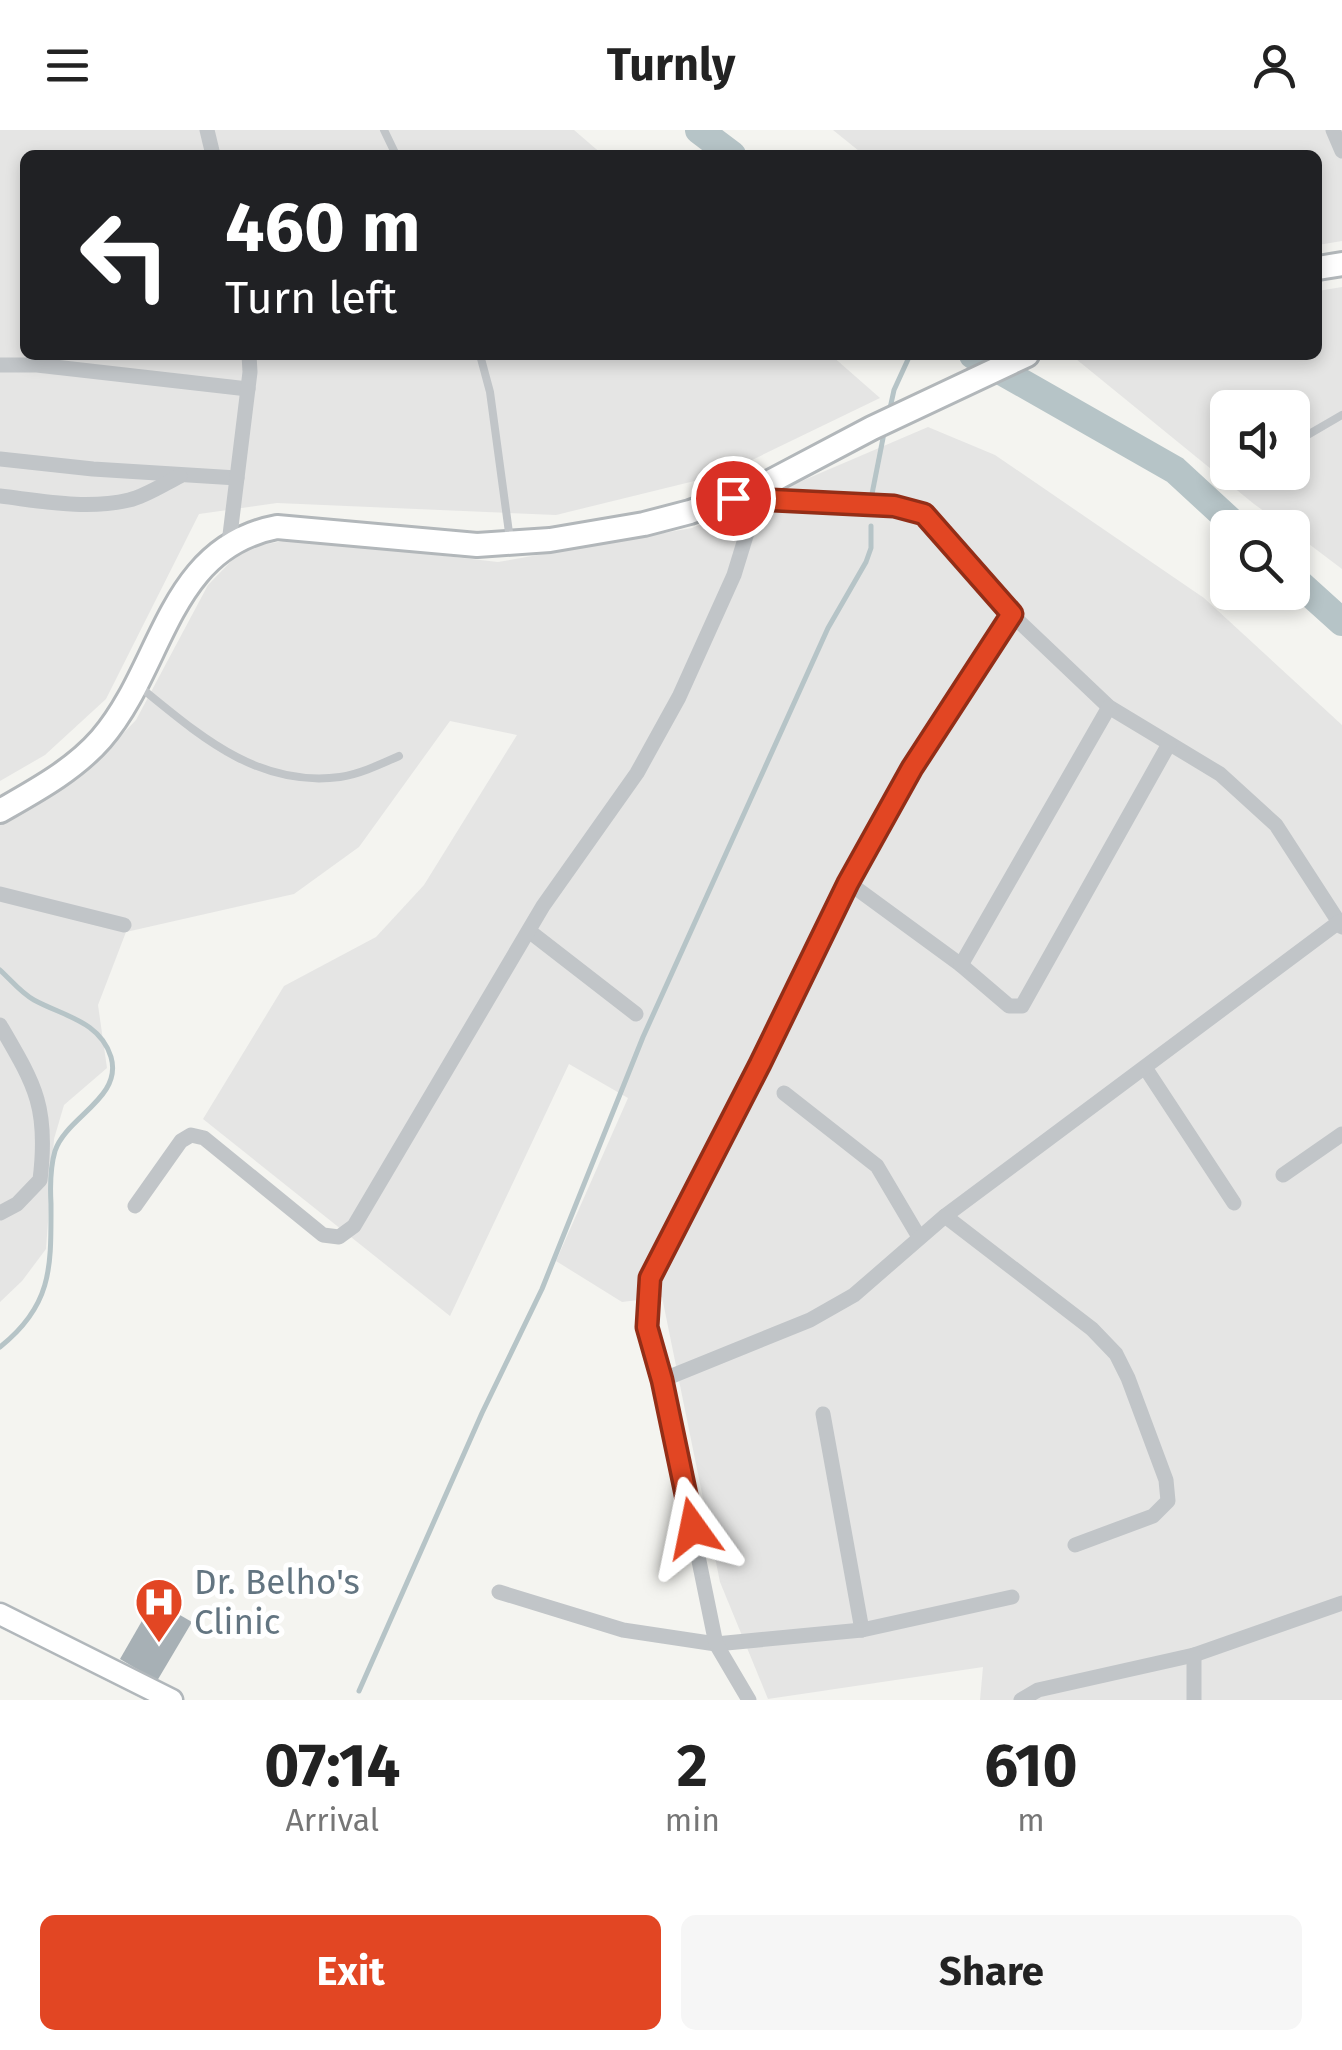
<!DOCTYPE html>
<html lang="en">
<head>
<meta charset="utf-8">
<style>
  :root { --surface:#fff; --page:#f6f6f6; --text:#222; --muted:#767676; --accent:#e24623 }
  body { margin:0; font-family:"Fira Sans",sans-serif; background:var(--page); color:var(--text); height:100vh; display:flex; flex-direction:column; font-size:38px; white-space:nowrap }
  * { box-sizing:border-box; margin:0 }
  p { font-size:32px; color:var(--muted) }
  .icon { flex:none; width:55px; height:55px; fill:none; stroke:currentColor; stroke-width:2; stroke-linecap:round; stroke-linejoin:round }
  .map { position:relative; height:1570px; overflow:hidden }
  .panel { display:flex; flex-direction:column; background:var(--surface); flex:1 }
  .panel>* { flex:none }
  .hud { position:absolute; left:20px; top:20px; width:1302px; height:210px; border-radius:15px; box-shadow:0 5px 15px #0003; background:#202124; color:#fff; overflow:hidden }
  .fabs { position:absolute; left:1210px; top:260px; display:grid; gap:20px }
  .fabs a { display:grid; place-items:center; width:100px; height:100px; border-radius:15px; background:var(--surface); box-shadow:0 5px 15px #0003; font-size:50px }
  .pin { position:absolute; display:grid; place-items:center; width:85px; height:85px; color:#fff; margin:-42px; border:5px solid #fff; border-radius:50%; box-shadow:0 2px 10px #0007 }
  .me { position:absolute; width:110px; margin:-55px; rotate:348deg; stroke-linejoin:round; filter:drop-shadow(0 0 8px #0008) }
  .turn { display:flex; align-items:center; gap:35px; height:210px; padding:0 40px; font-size:45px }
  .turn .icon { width:130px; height:130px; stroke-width:2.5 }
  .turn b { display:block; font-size:70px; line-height:85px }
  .eta { display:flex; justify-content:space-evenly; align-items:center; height:170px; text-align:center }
  .eta b { font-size:60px; font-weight:700; line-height:70px }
  .primary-button { display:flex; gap:20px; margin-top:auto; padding:20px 40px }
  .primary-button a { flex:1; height:115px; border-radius:15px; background:var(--accent); color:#fff; font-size:40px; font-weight:700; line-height:115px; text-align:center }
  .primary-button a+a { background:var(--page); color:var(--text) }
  header { display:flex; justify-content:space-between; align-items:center; height:130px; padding:0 40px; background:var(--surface); font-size:45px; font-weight:700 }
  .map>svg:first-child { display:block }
  .built { fill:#e5e5e4; fill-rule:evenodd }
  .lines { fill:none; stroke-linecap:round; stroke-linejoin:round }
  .stream { stroke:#b6c4c7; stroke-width:5 }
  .river { stroke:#b6c4c7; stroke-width:28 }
  .building { fill:#a7b0b5 }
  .secondary-casing { stroke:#b1b7bb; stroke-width:25 }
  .primary-casing { stroke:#b2b7ba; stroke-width:28 }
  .service { stroke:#c1c5c8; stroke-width:8 }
  .minor { stroke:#c1c5c8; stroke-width:15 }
  .secondary { stroke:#fff; stroke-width:20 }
  .primary { stroke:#fff; stroke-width:22 }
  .route-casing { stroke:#932e17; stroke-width:25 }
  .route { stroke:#e24623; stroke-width:18 }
  .labels { text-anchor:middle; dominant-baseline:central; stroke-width:10; stroke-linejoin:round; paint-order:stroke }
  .poi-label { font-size:35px; fill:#637581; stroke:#fff; text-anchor:start }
</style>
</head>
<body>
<header><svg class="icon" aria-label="menu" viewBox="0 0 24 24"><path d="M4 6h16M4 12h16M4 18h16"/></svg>Turnly<svg class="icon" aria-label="person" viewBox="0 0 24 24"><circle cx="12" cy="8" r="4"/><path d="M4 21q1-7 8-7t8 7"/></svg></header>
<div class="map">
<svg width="1342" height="1570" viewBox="0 0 1342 1570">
  <rect width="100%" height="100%" fill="#f4f4f0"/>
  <g class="built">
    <path d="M 0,0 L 574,0 L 603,25 L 25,25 L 25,225 L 831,225 L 880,268 L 723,344 L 556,385 L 277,373 L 199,384 L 106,569 L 45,625 L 0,651 Z"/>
    <path d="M 833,0 L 1342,0 L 1342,111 L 1318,115 L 1318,25 L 864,25 Z"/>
    <path d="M 1342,157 L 1342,439 L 1293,402 L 1292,398 L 1286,397 L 1254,374 L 1076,229 L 1086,225 L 1318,225 L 1318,161 ZM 1228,278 L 1292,278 L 1292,342 L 1228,342 Z"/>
    <path d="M 928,297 L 995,325 L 1204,468 L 1342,595 L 1342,1570 L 980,1570 L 983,1537 L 768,1569 L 720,1452 L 662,1167 L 622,1172 L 556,1131 L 628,968 L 569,934 L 450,1186 L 203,989 L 284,856 L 376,807 L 424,755 L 517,605 L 450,591 L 359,717 L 294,764 L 126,802 L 98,875 L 107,938 L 64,975 L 54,1009 L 46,1119 L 22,1151 L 0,1172 L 0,693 L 84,644 L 136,590 L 208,455 L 244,418 L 295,409 L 498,432 L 692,398 Z"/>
  </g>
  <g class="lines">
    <g class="stream">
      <path d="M 889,283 L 894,260 L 910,225"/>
      <path d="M 871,369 L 885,298"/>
      <path d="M 0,840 C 11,850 21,863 34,870 C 63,886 100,891 111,927 C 123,968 66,987 55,1021 C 50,1038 50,1056 51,1074 C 51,1136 53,1175 0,1217"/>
      <path d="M 359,1561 L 482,1283 L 542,1159 L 643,907 L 828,498 L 866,432 L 871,418 L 871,396"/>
    </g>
    <g class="river">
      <path d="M 699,0 L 732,25"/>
      <path d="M 973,225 L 1175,340 L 1238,398"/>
      <path d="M 1292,447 L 1342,492"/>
    </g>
  </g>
  <path class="building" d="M 154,1470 L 192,1492 L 157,1551 L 120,1529 Z"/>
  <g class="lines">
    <g class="secondary-casing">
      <path id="secondary" d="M 0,1484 L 172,1570"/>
    </g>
    <g class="primary-casing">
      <g id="primary">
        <path d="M 1318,138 L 1342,134"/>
        <path d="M 0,681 C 35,661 74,640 101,609 C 164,536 167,418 277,397 L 477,415 L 550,410 L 644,394 L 690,382 L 762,356 L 872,298 L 1027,225"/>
      </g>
    </g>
    <g class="service">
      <path d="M 384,0 L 396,25"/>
      <path d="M 480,225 L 490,262 L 510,410"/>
      <path d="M 1292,314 L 1342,285"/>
      <path d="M 140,557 C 199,605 258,658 340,647 C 360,644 381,634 399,626"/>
    </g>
    <g class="minor">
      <path d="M 207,0 L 213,25"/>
      <path d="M 1333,0 L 1342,21"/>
      <path d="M 0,235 L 37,235 L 248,259"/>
      <path d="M 0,329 L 93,339 L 237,348"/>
      <path d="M 0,366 C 42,371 86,380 129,370 C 146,366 164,354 180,346"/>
      <path d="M 747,369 L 893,376 L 924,384 L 1011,484 L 1109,577 L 1220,644 L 1276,695 L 1342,797"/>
      <path d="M 229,413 L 250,242 L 249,225"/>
      <path d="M 849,753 L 961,835 L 1009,876 L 1022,876 L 1169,614"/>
      <path d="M 0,764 L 124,795"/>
      <path d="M 529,801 L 636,884"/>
      <path d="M 961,835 L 1109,577"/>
      <path d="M 0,895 C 35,955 49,977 40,1050 L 17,1074 L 0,1083"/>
      <path d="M 1146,939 L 1234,1073"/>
      <path d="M 784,963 L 877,1036 L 919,1107"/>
      <path d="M 1283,1045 L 1342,1004"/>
      <path d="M 135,1076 L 181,1011 L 191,1005 L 204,1008 L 323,1105 L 339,1107 L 354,1096 L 543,776 L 637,643 L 679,567 L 734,445 L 757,370"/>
      <path d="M 945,1086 L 1092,1199 L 1116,1224 L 1128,1248 L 1166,1350 L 1168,1371 L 1153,1386 L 1075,1415"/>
      <path d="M 662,1250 L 810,1190 L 854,1165 L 945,1086 L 1339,792"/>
      <path d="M 823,1284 L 862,1500"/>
      <path d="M 499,1462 L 623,1500 L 716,1514 L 862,1500 L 1012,1467"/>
      <path d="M 749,1570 L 716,1514 L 662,1250 L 647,1197 L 650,1148 L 760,934 L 849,753 L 912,638 L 1011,484"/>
      <path d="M 1021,1570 L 1038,1560 L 1194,1525 L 1342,1473"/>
      <path d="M 1194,1570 L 1194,1525"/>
    </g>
    <use href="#secondary" class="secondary"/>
    <use href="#primary" class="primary"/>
  </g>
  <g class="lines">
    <g class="route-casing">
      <path id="route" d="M 693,1398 L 662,1250 L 647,1197 L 650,1148 L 760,934 L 848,753 L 912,638 L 1012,484 L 924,384 L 894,376 L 733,368"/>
    </g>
    <use href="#route" class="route"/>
  </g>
  <defs>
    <g id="hospital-pin" transform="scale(2.5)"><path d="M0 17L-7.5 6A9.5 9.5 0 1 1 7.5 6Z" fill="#e24623" stroke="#fff"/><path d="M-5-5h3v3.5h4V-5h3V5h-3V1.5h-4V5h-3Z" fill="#fff"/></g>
  </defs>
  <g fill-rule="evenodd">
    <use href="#hospital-pin" x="159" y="1472"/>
  </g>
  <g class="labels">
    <g class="poi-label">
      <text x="194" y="1452">Dr. Belho's<tspan x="194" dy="40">Clinic</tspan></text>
    </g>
  </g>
</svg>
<div class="fabs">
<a><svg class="icon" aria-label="sound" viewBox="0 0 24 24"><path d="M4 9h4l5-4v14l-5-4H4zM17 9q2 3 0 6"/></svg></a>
<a><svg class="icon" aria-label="search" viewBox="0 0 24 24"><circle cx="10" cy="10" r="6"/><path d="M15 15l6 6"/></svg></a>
</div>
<div class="pin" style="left:733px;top:368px;background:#d93025"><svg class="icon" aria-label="arrive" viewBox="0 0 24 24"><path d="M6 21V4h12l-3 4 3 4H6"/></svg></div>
<svg class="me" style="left:693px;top:1398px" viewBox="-20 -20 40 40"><path d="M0-17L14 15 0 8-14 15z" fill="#e24623" stroke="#fff" stroke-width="4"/></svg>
<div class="hud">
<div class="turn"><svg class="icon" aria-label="left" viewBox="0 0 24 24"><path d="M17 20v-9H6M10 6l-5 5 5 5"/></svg><div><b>460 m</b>Turn left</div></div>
</div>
</div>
<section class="panel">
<div class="eta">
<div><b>07:14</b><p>Arrival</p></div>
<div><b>2</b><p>min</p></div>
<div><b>610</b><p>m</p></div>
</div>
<div class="primary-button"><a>Exit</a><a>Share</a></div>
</section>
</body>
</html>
